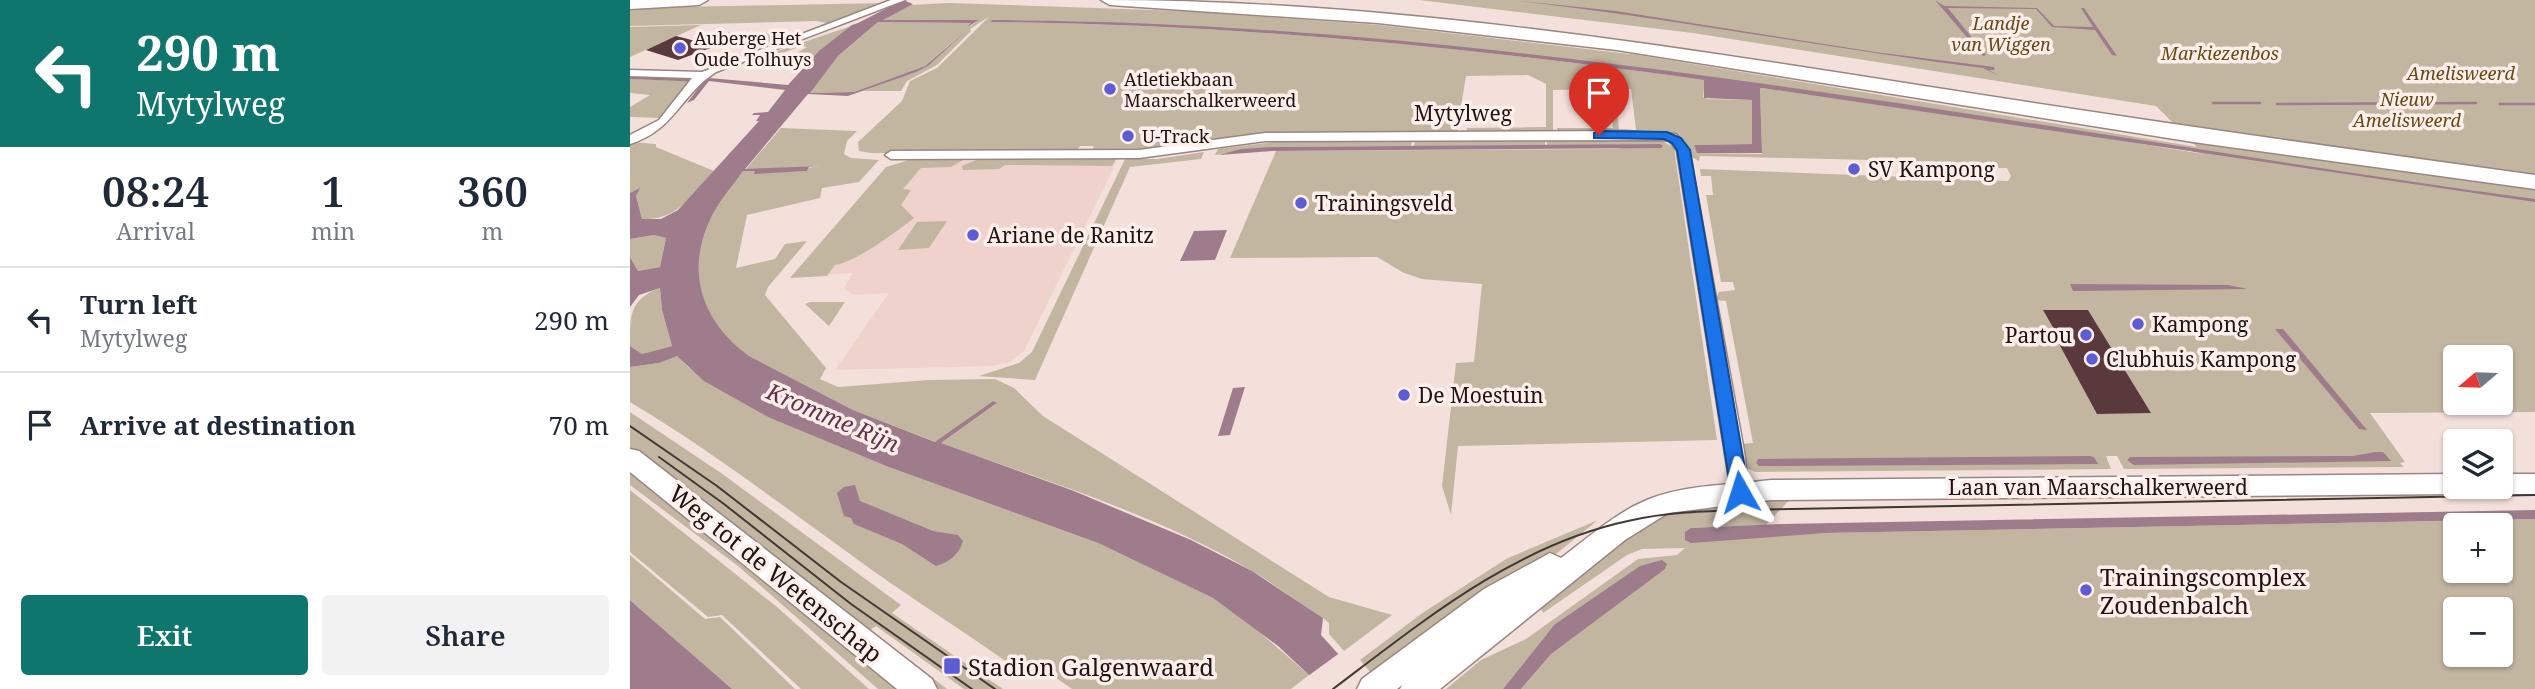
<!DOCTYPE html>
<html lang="en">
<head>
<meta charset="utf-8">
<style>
  :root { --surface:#fff; --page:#f2f2f3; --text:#1f2937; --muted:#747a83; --line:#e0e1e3; --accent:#0f766e }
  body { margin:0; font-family:"Noto Serif",serif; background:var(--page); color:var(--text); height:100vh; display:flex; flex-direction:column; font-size:26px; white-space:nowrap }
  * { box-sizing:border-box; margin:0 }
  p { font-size:23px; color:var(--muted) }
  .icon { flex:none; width:38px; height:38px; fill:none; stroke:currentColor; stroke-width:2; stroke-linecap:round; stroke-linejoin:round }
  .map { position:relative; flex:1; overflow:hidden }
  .panel { display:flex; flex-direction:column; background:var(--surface); width:630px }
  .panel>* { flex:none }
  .top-card { background:#0f766e; color:#fff; overflow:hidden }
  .needle { width:46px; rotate:251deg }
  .fabs { position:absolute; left:1813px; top:345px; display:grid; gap:14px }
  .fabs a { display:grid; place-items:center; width:70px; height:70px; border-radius:7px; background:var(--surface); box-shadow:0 2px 5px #0004; font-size:35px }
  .pin { position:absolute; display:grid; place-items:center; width:60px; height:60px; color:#fff; margin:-72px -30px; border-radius:50% 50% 50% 0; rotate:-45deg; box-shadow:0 0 7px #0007 }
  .pin .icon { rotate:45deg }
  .me { position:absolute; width:77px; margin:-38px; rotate:354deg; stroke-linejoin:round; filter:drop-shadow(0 0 5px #0008) }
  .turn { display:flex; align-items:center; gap:24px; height:147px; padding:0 21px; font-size:32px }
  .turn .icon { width:91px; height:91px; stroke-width:2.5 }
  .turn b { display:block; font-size:49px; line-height:60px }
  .eta { display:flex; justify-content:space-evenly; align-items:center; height:119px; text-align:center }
  .eta b { font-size:42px; font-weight:600; line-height:49px }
  .primary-button { display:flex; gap:14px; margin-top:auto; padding:14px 21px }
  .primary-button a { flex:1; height:80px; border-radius:7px; background:var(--accent); color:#fff; font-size:28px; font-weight:600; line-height:80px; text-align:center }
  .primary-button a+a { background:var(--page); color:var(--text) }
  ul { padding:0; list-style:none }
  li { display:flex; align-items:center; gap:21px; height:105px; padding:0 21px; border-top:2px solid var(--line) }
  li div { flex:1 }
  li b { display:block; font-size:26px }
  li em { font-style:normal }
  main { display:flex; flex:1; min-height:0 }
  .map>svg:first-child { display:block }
  .built { fill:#efd2cb }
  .green { fill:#c2b6a1; fill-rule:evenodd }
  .water { fill:#9e7c8c }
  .pier { fill:#f4e0db }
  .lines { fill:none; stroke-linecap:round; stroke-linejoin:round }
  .stream { stroke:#9e7c8c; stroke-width:2.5 }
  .building { fill:#5a393d }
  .street-casing { stroke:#998682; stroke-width:3 }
  .secondary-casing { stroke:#998682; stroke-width:3 }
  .highway-casing { stroke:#998682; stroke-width:3 }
  .street { fill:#fff; fill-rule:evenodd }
  .secondary { fill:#fff; fill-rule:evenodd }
  .highway { fill:#fff; fill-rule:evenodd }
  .tram { stroke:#413836; stroke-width:2 }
  .route { fill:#1a73e8; stroke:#114b97; stroke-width:2 }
  .poi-dot { fill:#5c5cd4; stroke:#ffeeea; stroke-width:2.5 }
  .labels { text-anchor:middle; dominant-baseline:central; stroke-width:7; stroke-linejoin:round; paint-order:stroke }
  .far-park-label { font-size:18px; font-style:italic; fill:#634a14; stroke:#ffeeea }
  .far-poi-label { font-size:18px; fill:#1c1514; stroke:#ffeeea; text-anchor:start }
  .street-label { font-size:21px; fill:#1c1514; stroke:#ffeeea }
  .poi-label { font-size:21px; fill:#1c1514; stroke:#ffeeea; text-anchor:start }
  .water-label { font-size:23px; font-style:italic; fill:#62324b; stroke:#ffeeea }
  .near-street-label { font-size:24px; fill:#1c1514; stroke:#ffeeea }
  .near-poi-label { font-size:24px; fill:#1c1514; stroke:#ffeeea; text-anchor:start }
</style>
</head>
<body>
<main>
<section class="panel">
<div class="top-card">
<div class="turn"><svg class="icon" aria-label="left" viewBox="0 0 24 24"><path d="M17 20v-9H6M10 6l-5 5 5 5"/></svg><div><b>290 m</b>Mytylweg</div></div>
</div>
<div class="eta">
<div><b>08:24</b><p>Arrival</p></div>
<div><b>1</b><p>min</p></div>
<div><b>360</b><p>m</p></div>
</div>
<ul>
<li><svg class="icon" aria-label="left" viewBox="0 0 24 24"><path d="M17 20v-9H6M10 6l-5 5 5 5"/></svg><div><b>Turn left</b><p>Mytylweg</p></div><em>290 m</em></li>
<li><svg class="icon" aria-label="arrive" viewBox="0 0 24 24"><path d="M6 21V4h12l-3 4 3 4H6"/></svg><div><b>Arrive at destination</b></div><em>70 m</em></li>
</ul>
<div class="primary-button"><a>Exit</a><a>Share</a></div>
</section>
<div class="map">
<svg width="1905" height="689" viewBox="0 0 1905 689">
  <rect width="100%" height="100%" fill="#f4e0db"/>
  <path class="built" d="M 278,161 L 487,161 L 394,351 L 380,362 L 362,366 L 205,370 L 259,293 L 223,295 L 214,288 L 223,273 L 166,276 Z"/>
  <g class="green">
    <path d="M 789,0 L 1905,0 L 1905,412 L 1740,413 L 1775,462 L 1770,463 L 1774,467 L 1494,469 L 1487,456 L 1476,456 L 1481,469 L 1125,472 L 1117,468 L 1111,444 L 1123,443 L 1096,301 L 1085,300 L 1089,292 L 1105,290 L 1103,282 L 1091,282 L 1076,195 L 1083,195 L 1081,176 L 1071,176 L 1070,169 L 1378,181 L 1381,176 L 1377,168 L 1368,168 L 1366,163 L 1070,156 L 1069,161 L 1060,156 C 1054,130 1022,134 1000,133 L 999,130 L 1006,130 L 1001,89 L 985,89 L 989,129 L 986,133 L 927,132 L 927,128 L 983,128 L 980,89 L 923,90 L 923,131 L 836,132 L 837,128 L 916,127 L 916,84 L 898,75 L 836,76 L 827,131 L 632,136 L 563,147 L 460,153 L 464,146 L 450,146 L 445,153 L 241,153 L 229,151 L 228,142 L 272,101 L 280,81 L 307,68 L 360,16 L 340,29 L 341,31 L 307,65 L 277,81 L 271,91 L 233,91 L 296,67 L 335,31 L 295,66 L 224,92 L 179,93 L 208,56 L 248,22 L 342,23 L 339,27 L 349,20 L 251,20 L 281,5 L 319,3 L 552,11 L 749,25 L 1008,55 L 1567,147 L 1526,106 L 1063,33 ZM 362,20 C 759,25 1152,83 1543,147 L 1573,154 L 1371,121 L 1132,88 L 1130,88 L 1132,154 L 1068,153 L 1064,145 L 1122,144 L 1122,100 L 1077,99 L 1073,97 L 1075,80 C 838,47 599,24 360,22 ZM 1825,357 L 1871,357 L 1871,402 L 1825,402 Z"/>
    <path d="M 253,3 L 206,25 L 186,21 L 0,26 L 0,8 Z"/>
    <path d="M 70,25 L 71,25 L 0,57 L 0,27 Z"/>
    <path d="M 224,25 L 183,57 L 165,54 L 177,47 C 161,45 145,62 124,60 L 122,62 L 127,63 L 106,65 Z"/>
    <path d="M 113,32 L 141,34 L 156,41 L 102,59 L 142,44 C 130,39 115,34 102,39 C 91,43 87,47 74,44 C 81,30 100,33 113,32 Z"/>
    <path d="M 0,79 L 57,81 L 62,81 L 32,118 L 0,117 L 0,107 L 20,95 L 0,93 Z"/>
    <path d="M 151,128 L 227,131 L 217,141 L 214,154 L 221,158 L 249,160 L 229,182 L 192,188 L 190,198 L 117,215 L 106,268 L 145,259 L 155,244 L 177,241 L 138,287 L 135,295 L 196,368 L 190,379 L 208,387 L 299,380 L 365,379 L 384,388 L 413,416 L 699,597 L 762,615 L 714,651 L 699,634 L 699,623 L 693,618 C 669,603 646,585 622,571 C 526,514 415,481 311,443 L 366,404 L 363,401 L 306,442 L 223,410 L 119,356 C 72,323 55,273 80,220 C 88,202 102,187 113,171 L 126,170 L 125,173 L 177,171 L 178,168 L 190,166 L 115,170 Z"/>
    <path d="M 1031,140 L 1044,148 L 1087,440 L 828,446 L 821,515 L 812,486 L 826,363 L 844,362 L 852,284 L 792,279 L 774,273 L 747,257 L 600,258 L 646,151 L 984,149 L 1030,144 L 917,146 L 917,141 Z"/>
    <path d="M 782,141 L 781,146 L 644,147 L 585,155 L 588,149 L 645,142 Z"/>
    <path d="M 785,141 L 915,141 L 915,146 L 784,146 Z"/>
    <path d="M 0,142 L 26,144 L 26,147 L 84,171 C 62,194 48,221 12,219 L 6,196 L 8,190 L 0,193 Z"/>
    <path d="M 574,152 L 571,159 L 500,167 L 405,380 L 349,376 L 389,363 L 402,352 L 495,159 L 527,159 Z"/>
    <path d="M 486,159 L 482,166 L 375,165 L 369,169 L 333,170 L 332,166 L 346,160 Z"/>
    <path d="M 279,160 L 333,160 L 321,167 L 291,168 L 273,189 L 281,190 L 271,205 L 284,218 C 266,232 226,262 205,265 L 197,276 L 160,278 L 256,167 Z"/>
    <path d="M 317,221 L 299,248 L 268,250 L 287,222 Z"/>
    <path d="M 24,235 L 36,238 L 30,267 L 8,271 L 0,257 L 0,239 Z"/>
    <path d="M 30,288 L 32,310 L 42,346 L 12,354 L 0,346 C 0,314 0,299 30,288 Z"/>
    <path d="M 180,302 L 215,302 L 199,326 L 175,304 Z"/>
    <path d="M 47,355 L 58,367 L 140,418 L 256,466 L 468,543 L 583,598 L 627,630 L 679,675 L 661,689 L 442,689 L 412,668 L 400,679 C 348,640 294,607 242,570 C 162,513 84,452 0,402 L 0,367 L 29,363 Z"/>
    <path d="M 0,412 L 91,473 L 271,605 L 262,613 L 373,689 L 334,689 L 246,626 L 240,630 L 317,689 L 307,689 L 70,497 L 0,450 Z"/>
    <path d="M 0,470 L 274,689 L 248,689 L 108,566 L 0,485 Z"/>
    <path d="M 0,490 L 147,607 L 239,689 L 171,689 L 92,615 L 78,617 L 0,552 Z"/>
    <path d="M 1164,495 L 1136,525 L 1061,528 L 1110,538 L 1196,533 L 1905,519 L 1905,689 L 891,689 L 921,654 L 924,625 L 873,689 L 816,689 L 851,660 L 896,639 L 1008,559 L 1047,555 L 1055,548 L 1012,549 L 997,555 L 913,613 L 908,601 L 1037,510 ZM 1825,525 L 1871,525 L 1871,570 L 1825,570 ZM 1825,609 L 1871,609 L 1871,654 L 1825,654 Z"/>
    <path d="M 968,520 L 916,562 L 741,673 L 730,660 L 791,614 L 876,559 Z"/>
    <path d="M 0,555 L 75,619 L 90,617 L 165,689 L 102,689 L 0,600 Z"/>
  </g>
  <g class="water">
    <path d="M 273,0 L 283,4 L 253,20 L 349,20 L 337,27 L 341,23 L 248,22 L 208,56 L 180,93 L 224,92 L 295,66 L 336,31 L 298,66 L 286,72 L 218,96 L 178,94 L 115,169 L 190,166 L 179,167 L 177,171 L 124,174 L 125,171 L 113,171 C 102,187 88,202 80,220 C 55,273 73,323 119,356 L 223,410 L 305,442 L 363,401 L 367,403 L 311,443 L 444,491 L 561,540 L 622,571 L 693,618 L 691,635 L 740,689 L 694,689 L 648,646 L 583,598 L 468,543 L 256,466 L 140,418 L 74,381 L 47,356 L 29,363 L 0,367 L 0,346 L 12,354 L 42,346 L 32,310 L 30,288 L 9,295 L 0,307 L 0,257 L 8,271 L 30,267 L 36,238 L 24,235 L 0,239 L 0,193 L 10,188 L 6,196 L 12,219 L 31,219 L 48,210 L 129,121 L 126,121 L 130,115 L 122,115 L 124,113 L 138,112 L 155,90 L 79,81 L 64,100 L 57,103 L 73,82 L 0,79 L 0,76 L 82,74 L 79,78 L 158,85 L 189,51 L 222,25 L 94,68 L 228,23 Z"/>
    <path d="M 882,0 L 986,11 L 1245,52 L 1364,67 L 1365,70 L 1359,70 L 1369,76 L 1353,68 C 1196,48 1040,18 882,0 Z"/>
    <path d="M 1305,0 L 1314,6 L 1407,8 L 1424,26 L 1463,27 L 1451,8 L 1454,8 L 1487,56 L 1482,55 L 1465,30 L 1422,27 L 1406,9 L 1318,8 L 1356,55 L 1353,56 Z"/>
    <path d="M 362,20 C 881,22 1393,129 1905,199 L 1905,202 L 1132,88 L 1130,88 L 1132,153 L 1067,153 L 1064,145 L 1122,144 L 1122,100 L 1074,98 L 1074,80 C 837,47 599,24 360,22 Z"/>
    <path d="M 1030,144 L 1033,146 L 1031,148 L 643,151 L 589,155 L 611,149 L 644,147 Z"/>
    <path d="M 597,230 L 585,260 L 550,261 L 564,231 Z"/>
    <path d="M 1440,284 L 1598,285 L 1618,289 L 1443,291 Z"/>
    <path d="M 1645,329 L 1653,329 L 1737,430 L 1729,429 Z"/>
    <path d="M 615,387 L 600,435 L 588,436 L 603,388 Z"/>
    <path d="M 1745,452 L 1753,452 L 1761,461 L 1504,465 L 1497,460 L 1500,457 L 1723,456 Z"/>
    <path d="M 1459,456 L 1464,457 L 1468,464 L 1129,466 L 1126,463 L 1128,459 Z"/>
    <path d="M 225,485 L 230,501 L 303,531 L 328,535 L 333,541 C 329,555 319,562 306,566 L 272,544 L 224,524 L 221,518 L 214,516 L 207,493 L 214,487 Z"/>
    <path d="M 1905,510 L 1905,519 L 1196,533 L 1061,543 L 1055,540 L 1055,532 L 1061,528 L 1152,524 Z"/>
    <path d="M 1032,560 L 1037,564 L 1035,569 L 921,654 L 891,689 L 873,689 L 924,625 L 1010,566 Z"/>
    <path d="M 0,600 L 9,608 L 102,689 L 0,689 Z"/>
  </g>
  <path class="pier" d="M 711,652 L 742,687 L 743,689 L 689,689 L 678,676 Z"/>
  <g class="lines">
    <g class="stream">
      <path d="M 1583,103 L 1630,103"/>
      <path d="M 1647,104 L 1846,103"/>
      <path d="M 1870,104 L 1905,104"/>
    </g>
  </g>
  <g class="building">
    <path d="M 46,36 L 58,39 L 83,47 L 48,60 L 16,50 Z"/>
    <path d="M 1413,310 L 1458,310 L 1521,413 L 1467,414 L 1421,329 L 1424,329 Z"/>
  </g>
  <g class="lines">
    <g class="street-casing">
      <g id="street">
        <path d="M 261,0 L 275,0 L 86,72 C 50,95 45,130 0,144 L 0,135 L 29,120 L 62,78 L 0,76 L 0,70 L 72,72 Z"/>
        <path d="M 995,131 L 1046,134 L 1059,150 L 1114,451 L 1119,492 L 1117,497 L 1110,499 L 1103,497 L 1101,492 L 1047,151 L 1039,140 L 635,141 L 509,158 L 261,159 L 255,155 L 261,151 L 509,150 L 635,133 Z"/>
      </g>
    </g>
    <g class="secondary-casing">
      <g id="secondary">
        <path d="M 0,449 L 9,451 L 302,679 L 307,689 L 267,689 L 0,472 Z"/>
        <path d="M 1825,474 L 1825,486 L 1837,486 L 1834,491 L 1825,494 L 1141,500 L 1038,513 L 995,540 L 810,689 L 770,689 L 772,685 L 767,689 L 727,689 L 732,679 L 854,589 L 920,553 L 931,558 C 959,537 989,510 1022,498 C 1059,484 1103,485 1141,480 Z"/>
        <path d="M 1871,474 L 1905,474 L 1905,494 L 1871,494 L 1862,491 L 1859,486 L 1871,486 Z"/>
      </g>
    </g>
    <g class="highway-casing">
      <g id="highway">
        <path d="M 0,0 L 78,0 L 69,5 L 0,9 Z"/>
        <path d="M 471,0 C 748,0 1021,43 1294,86 C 1497,118 1701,147 1905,175 L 1905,189 L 1563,142 L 987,50 L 748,23 L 480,5 Z"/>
      </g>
    </g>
    <use href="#street" class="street"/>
    <use href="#secondary" class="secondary"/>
    <use href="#highway" class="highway"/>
    <g class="tram">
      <path d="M 0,426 L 87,486 L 211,582 L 365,689"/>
      <path d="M 29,457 L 94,504 L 221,604 L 342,689"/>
      <path d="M 703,689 C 793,621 885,545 998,521 C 1036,512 1076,511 1115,510 L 1905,495"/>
    </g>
  </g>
  <path class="route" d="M 969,131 L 1037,132 L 1051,138 L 1060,150 L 1119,492 L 1117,497 L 1103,497 L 1101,492 L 1047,150 L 1042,143 L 1034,139 L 964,138 L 964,133 Z"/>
  <g class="poi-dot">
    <circle cx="50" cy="48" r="7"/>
    <circle cx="480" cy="89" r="7"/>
    <circle cx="498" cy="136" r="7"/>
    <circle cx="1224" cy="169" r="7"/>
    <circle cx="671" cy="203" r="7"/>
    <circle cx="343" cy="235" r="7"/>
    <circle cx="1508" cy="324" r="7"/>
    <circle cx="1456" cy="335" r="7"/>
    <circle cx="1462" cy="359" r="7"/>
    <circle cx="774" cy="395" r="7"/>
    <circle cx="1456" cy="590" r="7"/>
    <rect x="313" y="657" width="18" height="18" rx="3.5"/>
  </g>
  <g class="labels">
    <g class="far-park-label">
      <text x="1371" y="23">Landje<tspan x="1371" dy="21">van Wiggen</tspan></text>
      <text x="1590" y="53">Markiezenbos</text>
      <text x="1831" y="73">Amelisweerd</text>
      <text x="1777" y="99">Nieuw<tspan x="1777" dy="21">Amelisweerd</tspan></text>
    </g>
    <g class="far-poi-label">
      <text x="64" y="38">Auberge Het<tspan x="64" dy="21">Oude Tolhuys</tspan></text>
      <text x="494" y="79">Atletiekbaan<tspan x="494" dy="21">Maarschalkerweerd</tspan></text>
      <text x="512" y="136">U-Track</text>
    </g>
    <g class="street-label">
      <text x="833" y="113">Mytylweg</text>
      <text x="1468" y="487">Laan van Maarschalkerweerd</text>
    </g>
    <g class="poi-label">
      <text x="1238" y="169">SV Kampong</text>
      <text x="685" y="203">Trainingsveld</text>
      <text x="357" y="235">Ariane de Ranitz</text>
      <text x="1522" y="324">Kampong</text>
      <text x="1442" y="335" text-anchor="end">Partou</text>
      <text x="1476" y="359">Clubhuis Kampong</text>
      <text x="788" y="395">De Moestuin</text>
    </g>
    <g class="water-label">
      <text transform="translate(203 417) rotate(23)">Kromme Rijn</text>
    </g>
    <g class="near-street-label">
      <text transform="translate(146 573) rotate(39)">Weg tot de Wetenschap</text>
    </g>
    <g class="near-poi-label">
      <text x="1470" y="576">Trainingscomplex<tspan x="1470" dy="28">Zoudenbalch</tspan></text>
      <text x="338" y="666">Stadion Galgenwaard</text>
    </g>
  </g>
</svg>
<div class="fabs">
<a><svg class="needle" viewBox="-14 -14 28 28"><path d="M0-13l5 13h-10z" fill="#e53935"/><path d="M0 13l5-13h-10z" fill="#747a83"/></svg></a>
<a><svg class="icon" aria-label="layers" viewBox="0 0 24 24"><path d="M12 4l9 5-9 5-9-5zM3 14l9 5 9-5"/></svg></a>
<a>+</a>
<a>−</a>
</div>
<div class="pin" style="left:969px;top:135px;background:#d93025"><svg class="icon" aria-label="arrive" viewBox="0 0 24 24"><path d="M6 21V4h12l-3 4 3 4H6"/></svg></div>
<svg class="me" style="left:1110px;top:492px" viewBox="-20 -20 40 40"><path d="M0-17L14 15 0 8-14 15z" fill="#1a73e8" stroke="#fff" stroke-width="4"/></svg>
</div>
</main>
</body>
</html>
